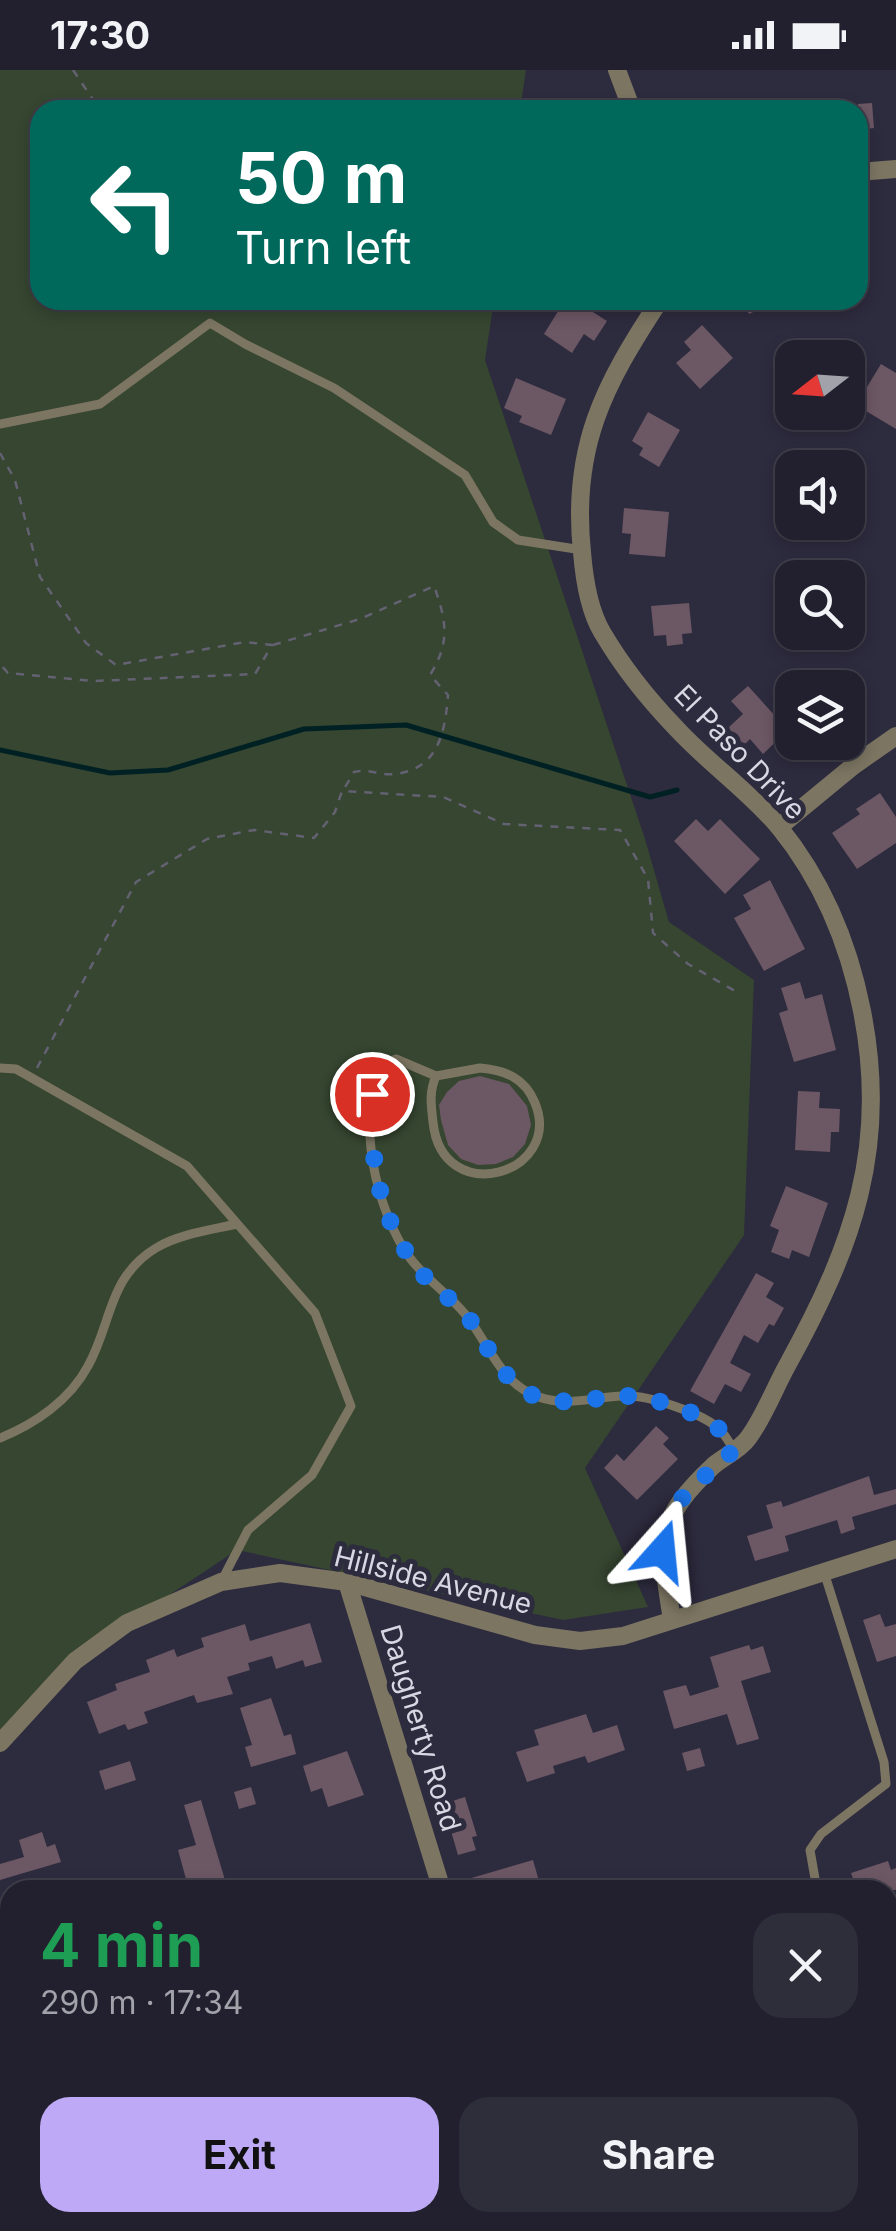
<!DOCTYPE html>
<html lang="en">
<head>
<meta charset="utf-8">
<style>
  :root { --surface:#22202e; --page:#2e2d3a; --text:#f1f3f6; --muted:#a2a3aa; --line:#3f3e4a; --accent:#bda9f5 }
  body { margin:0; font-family:Inter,sans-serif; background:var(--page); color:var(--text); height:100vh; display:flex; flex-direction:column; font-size:38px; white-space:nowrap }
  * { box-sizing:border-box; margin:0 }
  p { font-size:32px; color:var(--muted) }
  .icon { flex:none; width:55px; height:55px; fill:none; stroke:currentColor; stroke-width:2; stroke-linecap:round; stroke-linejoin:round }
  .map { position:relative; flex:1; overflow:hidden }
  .drawer { position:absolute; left:0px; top:1810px; width:898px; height:352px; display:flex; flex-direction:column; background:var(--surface); border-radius:30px 30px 0 0; box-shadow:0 5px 15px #0003,0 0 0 2px var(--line) }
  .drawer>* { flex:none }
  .banner { position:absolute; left:30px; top:30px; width:838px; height:210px; border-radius:30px; box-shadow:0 5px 15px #0003,0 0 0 2px var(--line); background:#00695c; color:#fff; overflow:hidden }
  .needle { width:65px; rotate:253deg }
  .tools { position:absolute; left:775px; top:270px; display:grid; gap:20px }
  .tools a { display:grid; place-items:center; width:90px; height:90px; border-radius:20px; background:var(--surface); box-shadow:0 5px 15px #0003,0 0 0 2px var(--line); font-size:50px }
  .pin { position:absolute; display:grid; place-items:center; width:85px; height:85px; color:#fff; margin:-42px; border:5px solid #fff; border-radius:50%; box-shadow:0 2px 10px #0007 }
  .me { position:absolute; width:110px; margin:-55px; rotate:18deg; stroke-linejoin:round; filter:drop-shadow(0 0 8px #0008) }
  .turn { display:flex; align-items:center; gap:35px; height:210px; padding:0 40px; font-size:45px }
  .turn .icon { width:130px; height:130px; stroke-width:2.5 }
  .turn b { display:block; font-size:70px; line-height:85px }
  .round { display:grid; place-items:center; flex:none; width:105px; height:105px; border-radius:30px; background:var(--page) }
  .head { display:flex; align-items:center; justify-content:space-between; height:170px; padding:0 40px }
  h1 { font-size:60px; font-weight:700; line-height:75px; color:#1e9e55 }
  .action { display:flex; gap:20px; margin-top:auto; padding:20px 40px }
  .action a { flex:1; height:115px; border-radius:30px; background:var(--accent); color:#111; font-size:40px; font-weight:700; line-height:115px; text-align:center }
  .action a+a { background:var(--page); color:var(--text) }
  .status { display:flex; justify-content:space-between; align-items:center; height:70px; padding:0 50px; background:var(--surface); direction:ltr }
  .status svg { height:28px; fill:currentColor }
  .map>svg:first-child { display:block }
  .green { fill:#364630 }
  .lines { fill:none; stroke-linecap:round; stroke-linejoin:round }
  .stream { stroke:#002124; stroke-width:5 }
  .building { fill:#6c5764 }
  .path { stroke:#636172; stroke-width:2.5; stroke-dasharray:8 8; stroke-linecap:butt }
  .lane { stroke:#7c7562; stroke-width:9 }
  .street { stroke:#7c7562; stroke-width:18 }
  .secondary { stroke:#a99c7f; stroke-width:20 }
  .route { stroke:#1a73e8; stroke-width:18; stroke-dasharray:0 32.4 }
  .labels { text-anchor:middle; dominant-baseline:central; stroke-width:10; stroke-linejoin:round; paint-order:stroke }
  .street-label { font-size:28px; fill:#d8d7e3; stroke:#2d2b3e }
</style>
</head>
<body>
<div class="status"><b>17:30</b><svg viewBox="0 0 49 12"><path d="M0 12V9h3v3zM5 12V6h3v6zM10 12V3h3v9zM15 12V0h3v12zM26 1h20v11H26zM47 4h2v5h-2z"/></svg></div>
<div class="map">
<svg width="896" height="2161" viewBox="0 0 896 2161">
  <rect width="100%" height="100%" fill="#2d2b3e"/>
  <path class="green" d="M 0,0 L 526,0 L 520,40 L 40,40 L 40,230 L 494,230 L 485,290 L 645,769 L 669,852 L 754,910 L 744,1165 L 585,1398 L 648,1537 L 563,1550 L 237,1480 L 127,1553 L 0,1673 Z"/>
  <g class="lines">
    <path class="stream" d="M 0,680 L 110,703 L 168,700 L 304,659 L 406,655 L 650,727 L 677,720"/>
  </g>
  <g class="building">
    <path d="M 872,33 L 874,58 L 858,60 L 858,34 Z"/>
    <path d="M 565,230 L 574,230 L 607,251 L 594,271 L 584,264 L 572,283 L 544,264 Z"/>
    <path d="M 742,230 L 778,230 L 749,244 Z"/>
    <path d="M 702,255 L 733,288 L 700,319 L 676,293 L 691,280 L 684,272 Z"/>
    <path d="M 881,294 L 896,303 L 896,359 L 856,335 Z"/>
    <path d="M 516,308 L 566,329 L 551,365 L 519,352 L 522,346 L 504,338 Z"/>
    <path d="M 648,342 L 680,360 L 659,397 L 639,385 L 643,378 L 632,371 Z"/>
    <path d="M 624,438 L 669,442 L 665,487 L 629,484 L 631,464 L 622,463 Z"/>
    <path d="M 689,533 L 692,563 L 682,564 L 683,574 L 667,576 L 666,565 L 654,566 L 651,536 Z"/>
    <path d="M 748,616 L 788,660 L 763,684 L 750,669 L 744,675 L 728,658 L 743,644 L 731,631 Z"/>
    <path d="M 880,723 L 896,747 L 896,773 L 857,799 L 832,763 L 860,744 L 856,739 Z"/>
    <path d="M 696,749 L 708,761 L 720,749 L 760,789 L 725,824 L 674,771 Z"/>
    <path d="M 770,810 L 805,879 L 764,901 L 734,848 L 751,839 L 743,825 Z"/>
    <path d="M 800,912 L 805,929 L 822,924 L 836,980 L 794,992 L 779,943 L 788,940 L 781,918 Z"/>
    <path d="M 480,1006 L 509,1014 L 527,1036 L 531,1055 L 525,1074 L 513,1087 L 496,1094 L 478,1095 L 461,1089 L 448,1075 L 441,1050 L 439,1035 L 447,1022 L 459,1011 Z"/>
    <path d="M 798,1021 L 820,1022 L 819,1038 L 840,1039 L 839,1062 L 831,1062 L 830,1082 L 795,1080 Z"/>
    <path d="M 786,1116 L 828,1133 L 809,1187 L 792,1180 L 789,1189 L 771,1182 L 779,1160 L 770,1156 Z"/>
    <path d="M 756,1203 L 774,1213 L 766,1227 L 784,1238 L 774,1256 L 769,1254 L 758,1273 L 744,1265 L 730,1293 L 751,1304 L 741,1322 L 725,1314 L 714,1334 L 690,1321 Z"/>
    <path d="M 656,1356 L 669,1368 L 663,1374 L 678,1389 L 637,1430 L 604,1398 L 617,1384 L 624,1391 Z"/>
    <path d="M 869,1406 L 874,1425 L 896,1419 L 896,1434 L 852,1447 L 855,1459 L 841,1464 L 837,1450 L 785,1466 L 789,1481 L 755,1491 L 747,1466 L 773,1458 L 766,1435 L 781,1431 L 783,1437 Z"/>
    <path d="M 880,1544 L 885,1557 L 896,1554 L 896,1586 L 877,1592 L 863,1550 Z"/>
    <path d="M 310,1553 L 322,1592 L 305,1597 L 303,1590 L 276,1599 L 272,1586 L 248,1593 L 250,1600 L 227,1607 L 233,1624 L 197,1633 L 194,1625 L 144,1642 L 148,1653 L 128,1660 L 125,1654 L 99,1664 L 87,1632 L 117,1620 L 115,1614 L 150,1602 L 146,1590 L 174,1579 L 177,1587 L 204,1577 L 201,1568 L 245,1554 L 250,1571 Z"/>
    <path d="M 749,1575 L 751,1580 L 763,1576 L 771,1602 L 741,1611 L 759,1669 L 737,1675 L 727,1644 L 674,1659 L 663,1621 L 686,1615 L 690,1626 L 719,1617 L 710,1587 Z"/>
    <path d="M 271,1628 L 284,1666 L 291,1664 L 296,1684 L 251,1697 L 245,1677 L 252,1675 L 240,1638 Z"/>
    <path d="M 586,1644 L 593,1663 L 617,1655 L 625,1680 L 588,1693 L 585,1686 L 553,1696 L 555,1703 L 527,1712 L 516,1682 L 539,1675 L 534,1660 Z"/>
    <path d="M 700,1678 L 705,1696 L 687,1701 L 682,1683 Z"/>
    <path d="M 347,1681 L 364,1725 L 328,1737 L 322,1718 L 311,1722 L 303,1696 Z"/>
    <path d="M 130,1691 L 136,1710 L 105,1720 L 99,1701 Z"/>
    <path d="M 251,1717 L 256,1734 L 239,1739 L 234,1722 Z"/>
    <path d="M 465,1727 L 477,1766 L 472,1767 L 476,1780 L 458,1785 L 443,1734 Z"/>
    <path d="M 201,1730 L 228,1820 L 189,1820 L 178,1780 L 196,1775 L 184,1735 Z"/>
    <path d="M 42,1762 L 47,1777 L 55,1774 L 61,1792 L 0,1810 L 0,1794 L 24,1787 L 19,1770 Z"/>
    <path d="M 533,1790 L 539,1811 L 530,1813 L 532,1820 L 471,1820 L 468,1809 Z"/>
    <path d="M 888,1791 L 891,1800 L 896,1798 L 896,1820 L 857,1820 L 851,1803 Z"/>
  </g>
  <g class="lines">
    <g class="path">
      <path d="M 73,0 L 100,40"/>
      <path d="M 214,242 L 218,230"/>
      <path d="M 0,383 L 15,410 L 40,507 L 86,573 L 116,595 L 245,572 L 272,575 L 255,604 L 94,611 L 8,603 L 0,594"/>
      <path d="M 273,575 L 360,549 L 434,516 C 446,549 451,572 430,605 L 448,625 C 445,663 438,700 394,704 C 380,706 368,698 354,702 L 344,719"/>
      <path d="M 37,998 L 136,812 L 207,769 L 254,760 L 314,768 L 335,742 L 342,721 L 443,727 L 504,754 L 620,760 L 648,809 L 653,863 L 688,894 L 735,921"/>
    </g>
    <g class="lane">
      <path d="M 0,354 L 100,334 L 210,253 L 245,274 L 334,318 L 465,405 L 493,452 L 518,470 L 582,480"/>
      <path d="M 0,998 L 16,999 L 187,1096 L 315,1243 L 351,1336 L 312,1405 L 248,1460 L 222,1510"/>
      <path d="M 480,998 C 505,1000 525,1008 535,1033 C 564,1104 442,1140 433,1052 C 431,1034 429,1022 436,1006 Z"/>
      <path d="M 436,1006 L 396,989 L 386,993 C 352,1043 377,1143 410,1188 C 427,1211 452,1226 469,1249 C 490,1277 502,1315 539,1327 C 566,1337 595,1327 622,1326 C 646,1324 706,1344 721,1361 C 726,1366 730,1374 734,1380"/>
      <path d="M 0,1368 C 35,1354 70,1330 88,1296 C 112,1253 108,1207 156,1178 C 179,1164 211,1160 237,1154"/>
      <path d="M 817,1820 L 810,1780 L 821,1764 L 886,1714 L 884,1692 L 824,1502"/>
    </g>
    <g class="street">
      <path d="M 617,0 L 632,40"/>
      <path d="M 858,102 L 896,99"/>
      <path d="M 660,230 C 604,315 571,377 582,482 C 584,507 589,540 602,562 C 622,596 649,630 676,658 C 708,693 748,720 779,757 C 822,810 849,875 862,941 C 889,1077 853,1176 788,1294 C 775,1317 765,1345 749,1367 C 741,1379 725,1386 714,1395 C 653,1452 660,1473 672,1550"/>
      <path d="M 779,757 L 853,696 L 896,666"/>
      <path d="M 347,1512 L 442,1820"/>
      <path d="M 0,1673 L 75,1591 L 127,1553 L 221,1512 L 280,1503 L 347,1512 L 535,1565 L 580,1571 L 623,1566 L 896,1479"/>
      <path d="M 0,2003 L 10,2000"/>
      <path d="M 888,2107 L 896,2104"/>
      <path d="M 705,2161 L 727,2152"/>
    </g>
    <g class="secondary">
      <path d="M 0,2099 L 10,2131"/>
      <path d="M 17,2152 L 19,2161"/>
    </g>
  </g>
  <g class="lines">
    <path class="route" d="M 372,1024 C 369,1091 380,1157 426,1208 C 440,1223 458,1233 470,1250 C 490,1279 504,1316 540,1328 C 567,1336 596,1327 623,1326 C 646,1324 706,1344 721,1361 C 726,1366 730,1374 734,1380 L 689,1420 L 671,1442 L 662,1481"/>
  </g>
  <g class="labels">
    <g class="street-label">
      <text transform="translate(740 682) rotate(46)">El Paso Drive</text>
      <text transform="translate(433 1510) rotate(14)">Hillside Avenue</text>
      <text transform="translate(421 1658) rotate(73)">Daugherty Road</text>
    </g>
  </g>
</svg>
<div class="tools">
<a><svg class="needle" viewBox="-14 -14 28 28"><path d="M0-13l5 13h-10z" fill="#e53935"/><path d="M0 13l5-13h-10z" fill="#a2a3aa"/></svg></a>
<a><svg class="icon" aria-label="sound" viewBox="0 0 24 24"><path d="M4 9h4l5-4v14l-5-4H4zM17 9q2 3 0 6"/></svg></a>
<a><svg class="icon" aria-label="search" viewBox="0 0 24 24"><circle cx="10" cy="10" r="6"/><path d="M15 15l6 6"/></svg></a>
<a><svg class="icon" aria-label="layers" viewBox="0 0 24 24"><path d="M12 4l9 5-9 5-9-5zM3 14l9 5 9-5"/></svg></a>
</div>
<div class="pin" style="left:372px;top:1024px;background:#d93025"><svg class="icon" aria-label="arrive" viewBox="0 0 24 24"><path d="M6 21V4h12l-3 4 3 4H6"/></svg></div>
<svg class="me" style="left:662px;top:1481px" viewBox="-20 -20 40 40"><path d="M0-17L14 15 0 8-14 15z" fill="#1a73e8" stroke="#fff" stroke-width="4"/></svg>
<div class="banner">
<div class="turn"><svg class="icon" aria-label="left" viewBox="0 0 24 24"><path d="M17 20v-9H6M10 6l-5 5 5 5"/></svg><div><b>50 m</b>Turn left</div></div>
</div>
<section class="drawer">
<div class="head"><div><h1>4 min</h1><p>290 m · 17:34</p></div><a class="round"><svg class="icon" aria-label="close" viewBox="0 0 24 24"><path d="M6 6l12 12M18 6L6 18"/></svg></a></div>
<div class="action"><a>Exit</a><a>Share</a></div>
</section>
</div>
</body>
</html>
